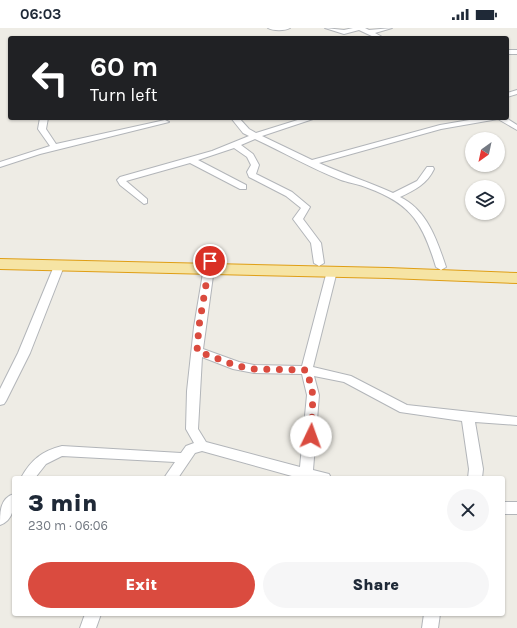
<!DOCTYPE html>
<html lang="en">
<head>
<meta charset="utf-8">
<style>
  :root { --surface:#fff; --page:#f6f6f7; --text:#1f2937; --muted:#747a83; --accent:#da4b3f }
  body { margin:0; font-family:Karla,sans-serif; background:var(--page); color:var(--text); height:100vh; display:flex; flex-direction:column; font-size:15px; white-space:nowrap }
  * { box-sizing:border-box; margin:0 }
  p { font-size:13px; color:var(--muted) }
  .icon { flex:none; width:22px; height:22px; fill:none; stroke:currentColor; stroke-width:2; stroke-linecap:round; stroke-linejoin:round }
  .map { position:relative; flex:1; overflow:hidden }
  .sheet { position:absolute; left:12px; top:448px; width:493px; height:140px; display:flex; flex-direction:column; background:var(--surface); border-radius:4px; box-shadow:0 1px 3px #0004 }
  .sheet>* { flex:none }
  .banner { position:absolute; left:8px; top:8px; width:501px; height:84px; border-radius:4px; box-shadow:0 1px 3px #0004; background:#202124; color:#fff; overflow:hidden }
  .needle { width:26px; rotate:213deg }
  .fabs { position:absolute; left:465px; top:104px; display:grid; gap:8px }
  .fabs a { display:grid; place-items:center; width:40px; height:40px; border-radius:50%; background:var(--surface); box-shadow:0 1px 3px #0004; font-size:20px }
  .pin { position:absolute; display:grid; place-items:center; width:34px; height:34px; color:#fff; margin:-17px; border:2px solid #fff; border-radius:50%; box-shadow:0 1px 4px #0007 }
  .me { position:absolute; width:44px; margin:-22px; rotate:3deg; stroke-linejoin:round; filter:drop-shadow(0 0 3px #0008) }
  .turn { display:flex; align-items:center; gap:14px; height:84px; padding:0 16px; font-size:18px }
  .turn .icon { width:52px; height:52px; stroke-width:2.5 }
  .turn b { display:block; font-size:28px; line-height:34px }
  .round { display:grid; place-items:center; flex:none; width:42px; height:42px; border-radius:21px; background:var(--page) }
  .overview { display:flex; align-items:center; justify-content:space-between; height:68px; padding:0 16px }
  h1 { font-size:24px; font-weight:800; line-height:30px }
  .button { display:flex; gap:8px; margin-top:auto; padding:8px 16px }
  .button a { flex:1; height:46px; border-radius:24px; background:var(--accent); color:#fff; font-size:16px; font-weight:800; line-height:46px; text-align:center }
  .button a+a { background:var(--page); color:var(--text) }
  .status { display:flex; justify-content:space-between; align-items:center; height:28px; padding:0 20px; background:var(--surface); direction:ltr }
  .status svg { height:11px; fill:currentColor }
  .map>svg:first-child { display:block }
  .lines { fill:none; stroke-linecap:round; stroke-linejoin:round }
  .minor-casing { stroke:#b2b5b9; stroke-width:2 }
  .trunk-casing { stroke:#df9e15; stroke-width:2 }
  .minor { fill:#fff; fill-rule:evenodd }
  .trunk { fill:#f6e4a4; fill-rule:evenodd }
  .route { stroke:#da4b3f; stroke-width:7; stroke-dasharray:0 12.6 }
</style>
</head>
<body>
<div class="status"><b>06:03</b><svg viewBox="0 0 49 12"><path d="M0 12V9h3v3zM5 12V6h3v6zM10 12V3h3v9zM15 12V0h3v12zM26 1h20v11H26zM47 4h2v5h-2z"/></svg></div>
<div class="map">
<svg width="517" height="600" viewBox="0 0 517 600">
  <rect width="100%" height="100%" fill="#eeece5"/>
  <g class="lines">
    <g class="minor-casing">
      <g id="minor">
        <path d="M 268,0 L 290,0 C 285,3 273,3 268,0 Z"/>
        <path d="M 325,0 L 344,2 L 353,0 L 365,0 L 369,2 L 392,0 L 375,5 L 384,10 L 376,10 L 359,2 L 344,6 Z"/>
        <rect x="507" y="22" width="10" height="4"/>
        <path d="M 517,62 L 517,66 L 507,69 L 507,65 Z"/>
        <path d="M 40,90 L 48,90 L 46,101 L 56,116 L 165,92 L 169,94 L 40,126 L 0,139 L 0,134 L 50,118 L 38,101 Z"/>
        <path d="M 231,90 L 239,90 L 249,101 L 256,105 L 304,90 L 316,90 L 262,108 L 312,132 L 440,97 L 481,90 L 506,90 L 517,97 L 517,102 L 498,91 L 441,101 L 319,135 C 343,146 369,154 393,165 L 417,153 L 427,139 L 433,139 L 434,141 C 427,156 415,162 400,169 C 427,182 437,212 446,239 L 441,242 L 436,239 C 423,196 412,176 368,160 C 359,156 350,155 341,152 C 312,141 283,124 255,111 L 241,117 L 253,126 L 259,137 L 256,146 L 292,164 L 310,179 L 303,191 L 321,215 L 324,235 L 319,238 L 314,235 L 311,215 L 293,191 L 301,180 L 286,168 L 249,149 L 247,144 L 251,137 L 247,129 L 234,120 L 198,132 L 246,157 L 246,161 L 240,161 L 190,135 L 126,153 L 147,171 L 147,175 L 144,176 L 120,157 L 117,152 L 120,149 L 212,123 L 249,108 L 243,105 Z"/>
        <path d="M 210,230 L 215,233 L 203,321 L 239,334 L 254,337 L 302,338 L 327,243 L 332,240 L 337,243 L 313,339 L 351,348 L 407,377 L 517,389 L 517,397 L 475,394 L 483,441 L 482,450 L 468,450 L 469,441 L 462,393 L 400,384 L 344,354 L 314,348 L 319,367 L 313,442 L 329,446 L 331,450 L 299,450 L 202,423 L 195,425 L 178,450 L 164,450 L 175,434 L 62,428 L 46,436 L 35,450 L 21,450 C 31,432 42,423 62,418 L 181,425 L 186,418 L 194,415 L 186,401 L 187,363 L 194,299 L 205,233 ZM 202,329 L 233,341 L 254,345 L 302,346 L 307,367 L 300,439 L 206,414 L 198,401 Z"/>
        <path d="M 59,235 L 64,238 L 30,325 L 6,373 L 4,376 L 0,377 L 0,361 L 18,325 L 54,238 Z"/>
        <path d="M 14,466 C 14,478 14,492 0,497 C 0,484 0,470 14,466 Z"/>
        <rect x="503" y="474" width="14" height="12"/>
        <path d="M 85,586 L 101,586 L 96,600 L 80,600 Z"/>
        <path d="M 424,586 L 440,586 L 438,600 L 422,600 Z"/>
      </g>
    </g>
    <g class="trunk-casing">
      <path id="trunk" d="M 0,231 L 388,240 L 517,245 L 517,255 L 388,250 L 0,241 Z"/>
    </g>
    <use href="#minor" class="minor"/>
    <use href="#trunk" class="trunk"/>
  </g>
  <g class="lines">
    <path class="route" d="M 210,233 L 199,298 L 197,323 L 237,338 L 254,341 L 307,342 L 313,367 L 311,408"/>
  </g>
</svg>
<div class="fabs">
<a><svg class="needle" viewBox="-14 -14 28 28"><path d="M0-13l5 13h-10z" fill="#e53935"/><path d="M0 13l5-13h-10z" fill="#747a83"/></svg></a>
<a><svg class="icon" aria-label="layers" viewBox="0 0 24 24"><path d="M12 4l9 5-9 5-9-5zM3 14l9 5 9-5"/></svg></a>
</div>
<div class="pin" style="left:210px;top:233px;background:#d93025"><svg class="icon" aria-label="arrive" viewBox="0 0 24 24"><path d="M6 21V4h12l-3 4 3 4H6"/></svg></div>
<svg class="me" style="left:311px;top:408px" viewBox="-20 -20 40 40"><circle r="19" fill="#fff"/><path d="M0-13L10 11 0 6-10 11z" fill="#da4b3f"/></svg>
<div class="banner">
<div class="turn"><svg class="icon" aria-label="left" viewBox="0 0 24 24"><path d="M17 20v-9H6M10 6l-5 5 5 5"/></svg><div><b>60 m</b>Turn left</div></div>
</div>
<section class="sheet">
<div class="overview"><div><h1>3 min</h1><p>230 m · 06:06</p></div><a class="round"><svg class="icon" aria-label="close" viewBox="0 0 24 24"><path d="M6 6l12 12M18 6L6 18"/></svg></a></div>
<div class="button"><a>Exit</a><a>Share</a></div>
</section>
</div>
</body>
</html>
